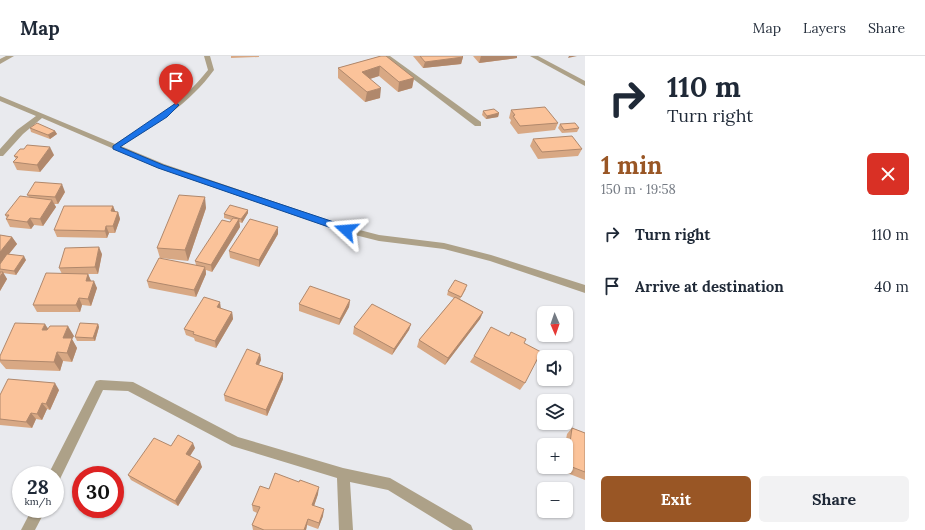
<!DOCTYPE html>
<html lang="en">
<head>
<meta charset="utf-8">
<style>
  :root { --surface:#fff; --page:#f2f2f3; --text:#1f2937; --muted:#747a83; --line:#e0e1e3; --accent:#995625 }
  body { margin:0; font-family:Lora,serif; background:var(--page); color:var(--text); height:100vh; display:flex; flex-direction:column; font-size:15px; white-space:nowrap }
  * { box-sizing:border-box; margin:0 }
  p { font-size:13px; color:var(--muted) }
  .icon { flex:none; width:22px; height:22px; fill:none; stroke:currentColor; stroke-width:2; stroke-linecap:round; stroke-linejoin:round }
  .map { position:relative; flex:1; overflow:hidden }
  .side { display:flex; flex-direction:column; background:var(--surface); width:340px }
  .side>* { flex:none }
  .top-card { background:#fff; color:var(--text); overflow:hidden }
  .needle { width:26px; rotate:178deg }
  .tools { position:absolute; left:537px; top:250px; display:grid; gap:8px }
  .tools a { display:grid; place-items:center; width:36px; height:36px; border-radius:6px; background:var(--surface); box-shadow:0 1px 3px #0004; font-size:20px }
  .speed { position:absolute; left:12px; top:410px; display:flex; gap:8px; font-size:20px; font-weight:700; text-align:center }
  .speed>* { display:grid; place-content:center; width:52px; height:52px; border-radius:50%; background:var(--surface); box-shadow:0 1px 3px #0004; line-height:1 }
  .speed small { font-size:10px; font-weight:400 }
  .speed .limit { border:6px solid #d22; background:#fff; color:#111 }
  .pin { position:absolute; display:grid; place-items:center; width:34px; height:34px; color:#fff; margin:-41px -17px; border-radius:50% 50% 50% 0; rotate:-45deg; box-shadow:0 0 4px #0007 }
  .pin .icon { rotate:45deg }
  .me { position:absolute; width:44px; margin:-22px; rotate:289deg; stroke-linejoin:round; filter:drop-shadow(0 0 3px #0008) }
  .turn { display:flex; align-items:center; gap:14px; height:84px; padding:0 16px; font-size:18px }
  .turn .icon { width:52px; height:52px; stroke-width:2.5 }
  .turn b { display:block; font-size:28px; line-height:34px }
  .round { display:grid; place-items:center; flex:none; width:42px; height:42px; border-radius:6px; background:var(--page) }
  .overview { display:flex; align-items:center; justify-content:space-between; height:68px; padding:0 16px }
  h1 { font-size:24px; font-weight:800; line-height:30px; color:var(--accent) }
  .button { display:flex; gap:8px; margin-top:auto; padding:8px 16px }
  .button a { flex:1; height:46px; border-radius:6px; background:var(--accent); color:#fff; font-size:16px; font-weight:800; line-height:46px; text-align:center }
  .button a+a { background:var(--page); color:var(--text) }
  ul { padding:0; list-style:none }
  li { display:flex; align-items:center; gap:12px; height:52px; padding:0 16px }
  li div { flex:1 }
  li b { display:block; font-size:15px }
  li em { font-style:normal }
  header { display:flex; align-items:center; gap:24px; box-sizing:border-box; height:56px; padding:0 20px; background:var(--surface); border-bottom:1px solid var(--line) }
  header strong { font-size:19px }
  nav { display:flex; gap:22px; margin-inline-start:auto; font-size:14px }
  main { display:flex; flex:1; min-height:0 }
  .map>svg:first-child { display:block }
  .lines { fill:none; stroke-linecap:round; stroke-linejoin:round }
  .minor { fill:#ada188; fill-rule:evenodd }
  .wall { fill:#d8a884 }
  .shaded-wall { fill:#b0886c }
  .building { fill:#fbc39a; stroke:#b0886c }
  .route { fill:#1a73e8; stroke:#114b97 }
</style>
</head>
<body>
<header>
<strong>Map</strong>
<nav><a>Map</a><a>Layers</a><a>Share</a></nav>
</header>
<main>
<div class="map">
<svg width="585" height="474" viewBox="0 0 585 474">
  <rect width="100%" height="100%" fill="#e9eaee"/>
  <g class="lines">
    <g class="minor">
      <path d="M 6,0 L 14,0 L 0,8 L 0,3 Z"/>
      <path d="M 204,0 L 210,0 L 214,14 C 190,47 156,69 121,90 L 164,108 L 348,171 L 379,179 L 444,187 L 491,199 L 585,229 L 585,237 L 490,205 L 444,193 L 379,185 L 343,176 L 158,112 L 42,62 L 23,78 L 3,100 L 0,100 L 0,93 L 17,74 L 36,60 L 0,45 L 0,40 L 115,88 C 149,67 183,46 208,14 Z"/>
      <path d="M 383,0 L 390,0 L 481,66 L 481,70 L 475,70 Z"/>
      <path d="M 530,0 L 538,0 L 585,25 L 585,30 Z"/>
      <path d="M 100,324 L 133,326 L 238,381 L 343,412 L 390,422 L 471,469 L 473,474 L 453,474 L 388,434 L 350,426 L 353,474 L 339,474 L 337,422 L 232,390 L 128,335 L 103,334 L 60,423 L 55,425 L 55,419 L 49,419 L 50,415 L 96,325 Z"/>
      <path d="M 32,453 L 46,453 L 35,474 L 21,474 Z"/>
    </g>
  </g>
  <g class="wall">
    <path d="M 231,0 L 259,0 L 259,1 L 231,2 Z"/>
    <path d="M 381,0 L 414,22 L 412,32 L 398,36 L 379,20 L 370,23 L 380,42 L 365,46 L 338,22 L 338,12 Z"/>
    <path d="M 413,0 L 462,0 L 463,1 L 461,8 L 423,12 Z"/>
    <path d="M 473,0 L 517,0 L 517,2 L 479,7 Z"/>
    <path d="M 511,54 L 558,67 L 555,74 L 518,78 L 510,67 L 511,64 L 509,62 Z"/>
    <path d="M 483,55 L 499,57 L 498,61 L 486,63 L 482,59 Z"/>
    <path d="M 560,68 L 579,72 L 577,76 L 562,77 L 558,72 Z"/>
    <path d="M 30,72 L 55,75 L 57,78 L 50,83 L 31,76 Z"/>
    <path d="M 533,83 L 582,93 L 578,100 L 538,103 L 530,90 Z"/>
    <path d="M 54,99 L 40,116 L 17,114 L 13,106 L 16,103 L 14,100 Z"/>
    <path d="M 65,136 L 58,148 L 54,148 L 56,151 L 43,170 L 34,169 L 31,173 L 10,171 L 6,163 L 7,162 L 5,159 L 29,141 L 27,139 Z"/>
    <path d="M 113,150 L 115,156 L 118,156 L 120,163 L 115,177 L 109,177 L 107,182 L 57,181 L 54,174 Z"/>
    <path d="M 206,152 L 188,205 L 160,202 L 157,192 Z"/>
    <path d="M 248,154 L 248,157 L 242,167 L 239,166 L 240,171 L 212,216 L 206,214 L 206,218 L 196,241 L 149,232 L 147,225 L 196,209 L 195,205 L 230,166 L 231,164 L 224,162 L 224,158 Z"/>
    <path d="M 278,178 L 259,211 L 230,202 L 229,195 Z"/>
    <path d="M 0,179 L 12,181 L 17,188 L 9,198 L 26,204 L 16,219 L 3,217 L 7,223 L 0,235 Z"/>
    <path d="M 102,198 L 98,218 L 88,218 L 91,225 L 97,232 L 91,250 L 82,249 L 80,256 L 37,256 L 33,249 L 62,218 L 59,212 Z"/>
    <path d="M 466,233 L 460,243 L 483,256 L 480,263 L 445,309 L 417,291 L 419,284 L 454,242 L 447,239 L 448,235 Z"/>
    <path d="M 350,244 L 349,251 L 339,269 L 299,255 L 299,248 Z"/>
    <path d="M 221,253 L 232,256 L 233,263 L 216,292 L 195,285 L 194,282 L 186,279 L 184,273 Z"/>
    <path d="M 98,268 L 99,271 L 95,285 L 77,285 L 75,281 Z"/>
    <path d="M 411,268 L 409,274 L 392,299 L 353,278 L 354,271 Z"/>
    <path d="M 48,273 L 74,280 L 72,283 L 77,292 L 72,306 L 63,305 L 60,315 L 6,313 L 0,306 L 0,300 Z"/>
    <path d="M 524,287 L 525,327 L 520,334 L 470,306 L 474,300 Z"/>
    <path d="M 260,298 L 261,304 L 259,309 L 283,317 L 283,323 L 267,360 L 225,345 L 224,339 Z"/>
    <path d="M 59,334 L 50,354 L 47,353 L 42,364 L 36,363 L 32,372 L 0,369 L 0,339 Z"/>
    <path d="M 572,372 L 585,377 L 585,424 L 562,415 L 562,411 L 566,411 L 566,389 L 565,389 L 567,378 Z"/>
    <path d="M 171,390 L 195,392 L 190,400 L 202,411 L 178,450 L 131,424 L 128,419 Z"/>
    <path d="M 269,433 L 318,438 L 314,450 L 323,460 L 318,473 L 307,469 L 306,474 L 253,474 L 252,469 L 257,457 L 253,455 L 252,449 Z"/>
  </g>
  <g class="shaded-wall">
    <path d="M 481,0 L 517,0 L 517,2 L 479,7 Z"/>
    <path d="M 569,0 L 577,0 L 568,2 Z"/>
    <path d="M 463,1 L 461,8 L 423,12 L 425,6 Z"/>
    <path d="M 380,10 L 379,20 L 360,26 L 362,16 Z"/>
    <path d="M 414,22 L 412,32 L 398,36 L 399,26 Z"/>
    <path d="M 381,32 L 380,42 L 365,46 L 367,36 Z"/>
    <path d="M 499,57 L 498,61 L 486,63 L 487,60 Z"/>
    <path d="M 55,75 L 57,78 L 50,83 L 48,79 Z"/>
    <path d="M 50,91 L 54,99 L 40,116 L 37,109 Z"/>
    <path d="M 62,128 L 65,136 L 58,148 L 55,141 Z"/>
    <path d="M 205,141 L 206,152 L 188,205 L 185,194 Z"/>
    <path d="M 52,144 L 56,151 L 43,170 L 40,163 Z"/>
    <path d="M 113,150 L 116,157 L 111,155 Z"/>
    <path d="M 248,154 L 248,157 L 242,167 L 241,163 Z"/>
    <path d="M 118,156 L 120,163 L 115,177 L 113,170 Z"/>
    <path d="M 30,162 L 34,169 L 31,173 L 27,166 Z"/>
    <path d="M 239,163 L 240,171 L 212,216 L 211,209 Z"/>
    <path d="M 106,170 L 109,177 L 107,182 L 105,175 Z"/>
    <path d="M 278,171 L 278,178 L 259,211 L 259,204 Z"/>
    <path d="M 12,181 L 17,188 L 0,209 L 0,196 Z"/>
    <path d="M 99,191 L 102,198 L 98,218 L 95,211 Z"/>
    <path d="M 24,200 L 26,204 L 16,219 L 14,215 Z"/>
    <path d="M 205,211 L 206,218 L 196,241 L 194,234 Z"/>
    <path d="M 3,216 L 7,223 L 0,235 L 0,221 Z"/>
    <path d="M 88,218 L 91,225 L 86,225 Z"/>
    <path d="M 94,225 L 97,232 L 91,250 L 88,243 Z"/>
    <path d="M 79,242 L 82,249 L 80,256 L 76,249 Z"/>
    <path d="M 350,244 L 349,251 L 339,269 L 340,263 Z"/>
    <path d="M 220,246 L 221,253 L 217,251 Z"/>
    <path d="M 232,256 L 233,263 L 216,292 L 215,285 Z"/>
    <path d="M 483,256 L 480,263 L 445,309 L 448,302 Z"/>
    <path d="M 45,268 L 51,277 L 42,274 Z"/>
    <path d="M 98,268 L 99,271 L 95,285 L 93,282 Z"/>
    <path d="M 411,268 L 409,274 L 392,299 L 394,293 Z"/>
    <path d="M 68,270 L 74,280 L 72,283 L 77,292 L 72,306 L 67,297 L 63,282 Z"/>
    <path d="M 57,296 L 63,305 L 60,315 L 54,306 Z"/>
    <path d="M 260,298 L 261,304 L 256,314 L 256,308 Z"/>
    <path d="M 283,317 L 283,323 L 267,360 L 266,354 Z"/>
    <path d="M 55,327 L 59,334 L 50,354 L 46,348 Z"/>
    <path d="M 42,347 L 47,353 L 42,364 L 37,358 Z"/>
    <path d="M 31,357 L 36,363 L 32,372 L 26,366 Z"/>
    <path d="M 193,387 L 195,392 L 188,403 L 186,398 Z"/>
    <path d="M 200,405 L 202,411 L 178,450 L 175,445 Z"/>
    <path d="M 319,431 L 318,438 L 312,456 L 312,449 Z"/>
    <path d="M 324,453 L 323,460 L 318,473 L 319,467 Z"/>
    <path d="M 308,463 L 307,469 L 306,474 L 304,474 Z"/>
  </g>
  <g class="building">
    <path d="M 381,0 L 386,0 L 414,22 L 399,26 L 380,10 L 362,16 L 381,32 L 367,36 L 338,12 Z"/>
    <path d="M 420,0 L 462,0 L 463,1 L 425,6 Z"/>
    <path d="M 545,51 L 558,67 L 520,70 L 513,60 L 515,59 L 511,54 Z"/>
    <path d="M 494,53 L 499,57 L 487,60 L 483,55 Z"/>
    <path d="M 37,67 L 55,75 L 48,79 L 30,72 Z"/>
    <path d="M 575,67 L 579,72 L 564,74 L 560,68 Z"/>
    <path d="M 572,80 L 582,93 L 542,96 L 533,83 Z"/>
    <path d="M 27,89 L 50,91 L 37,109 L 13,106 L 18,101 L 14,100 L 20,93 L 24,93 Z"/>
    <path d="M 35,126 L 62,128 L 55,141 L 27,139 Z"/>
    <path d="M 179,139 L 205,141 L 185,194 L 157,192 Z"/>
    <path d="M 20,140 L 52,144 L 40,163 L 30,162 L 27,166 L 6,163 L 9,159 L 5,159 Z"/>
    <path d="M 230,149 L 248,154 L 241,163 L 224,158 Z"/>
    <path d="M 64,150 L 113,150 L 111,155 L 118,156 L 113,170 L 106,170 L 105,175 L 54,174 Z"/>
    <path d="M 233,162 L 239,163 L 211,209 L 195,205 L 222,164 L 230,166 Z"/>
    <path d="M 250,163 L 278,171 L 259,204 L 229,195 Z"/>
    <path d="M 0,179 L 12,181 L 0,196 Z"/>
    <path d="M 99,191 L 95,211 L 59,212 L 65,192 Z"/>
    <path d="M 7,198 L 24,200 L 14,215 L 0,213 L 0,208 Z"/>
    <path d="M 159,202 L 205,211 L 194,234 L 147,225 Z"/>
    <path d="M 0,216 L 3,216 L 0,221 Z"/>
    <path d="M 46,217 L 88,218 L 86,225 L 94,225 L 88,243 L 79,242 L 76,249 L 33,249 Z"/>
    <path d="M 455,224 L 467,229 L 461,241 L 448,235 Z"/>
    <path d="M 310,230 L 350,244 L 340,263 L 299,248 Z"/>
    <path d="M 204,241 L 220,246 L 217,251 L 232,256 L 215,285 L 193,278 L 194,276 L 184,273 Z"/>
    <path d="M 455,241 L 483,256 L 448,302 L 419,284 Z"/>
    <path d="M 372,248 L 411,268 L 394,293 L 354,271 Z"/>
    <path d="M 15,267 L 45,268 L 42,274 L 47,274 L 50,270 L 68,270 L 63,282 L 72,282 L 67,297 L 57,296 L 54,306 L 0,304 L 0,300 Z"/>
    <path d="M 80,267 L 98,268 L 93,282 L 75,281 Z"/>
    <path d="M 491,271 L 509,280 L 511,276 L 526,283 L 524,287 L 541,296 L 525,327 L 474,300 Z"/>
    <path d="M 247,293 L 260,298 L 256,308 L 283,317 L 266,354 L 224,339 Z"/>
    <path d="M 8,323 L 55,327 L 46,348 L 42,347 L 37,358 L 31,357 L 26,366 L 0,363 L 0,339 Z"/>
    <path d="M 572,372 L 585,377 L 585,416 L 567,409 Z"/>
    <path d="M 178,379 L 193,387 L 186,398 L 200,405 L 175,445 L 128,419 L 154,382 L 171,390 Z"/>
    <path d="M 275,417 L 299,426 L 300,424 L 319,431 L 312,449 L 324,453 L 319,467 L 308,463 L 304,474 L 264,474 L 252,469 L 260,451 L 252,449 L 260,430 L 269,433 Z"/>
  </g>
  <path class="route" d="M 176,47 L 179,49 L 167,61 L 120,91 L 163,109 L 349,171 L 350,174 L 349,176 L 343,176 L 158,112 L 113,93 L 113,90 Z"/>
</svg>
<div class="tools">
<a><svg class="needle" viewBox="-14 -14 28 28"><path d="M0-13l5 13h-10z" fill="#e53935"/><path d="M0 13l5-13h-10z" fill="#747a83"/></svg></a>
<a><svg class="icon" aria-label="sound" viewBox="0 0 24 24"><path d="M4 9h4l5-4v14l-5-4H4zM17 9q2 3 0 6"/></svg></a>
<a><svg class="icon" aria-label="layers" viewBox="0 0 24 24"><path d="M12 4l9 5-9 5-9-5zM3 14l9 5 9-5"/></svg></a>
<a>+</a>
<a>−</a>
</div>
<div class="speed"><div>28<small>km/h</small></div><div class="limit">30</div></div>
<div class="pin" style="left:176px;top:49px;background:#d93025"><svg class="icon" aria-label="arrive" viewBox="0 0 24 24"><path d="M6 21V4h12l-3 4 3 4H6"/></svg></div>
<svg class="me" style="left:346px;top:174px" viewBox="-20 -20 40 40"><path d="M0-17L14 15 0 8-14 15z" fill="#1a73e8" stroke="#fff" stroke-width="4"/></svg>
</div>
<section class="side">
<div class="top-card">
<div class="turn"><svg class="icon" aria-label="right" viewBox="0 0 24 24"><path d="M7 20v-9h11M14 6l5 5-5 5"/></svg><div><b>110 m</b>Turn right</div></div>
</div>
<div class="overview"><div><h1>1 min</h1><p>150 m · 19:58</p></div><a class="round" style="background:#d93025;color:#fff"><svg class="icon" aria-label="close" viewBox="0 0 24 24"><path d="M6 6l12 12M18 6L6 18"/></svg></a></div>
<ul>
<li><svg class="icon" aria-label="right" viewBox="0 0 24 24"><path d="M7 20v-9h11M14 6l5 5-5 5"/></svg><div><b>Turn right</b></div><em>110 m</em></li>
<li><svg class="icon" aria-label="arrive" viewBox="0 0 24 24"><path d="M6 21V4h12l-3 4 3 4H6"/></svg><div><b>Arrive at destination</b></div><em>40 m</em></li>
</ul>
<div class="button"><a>Exit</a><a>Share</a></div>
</section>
</main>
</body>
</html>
